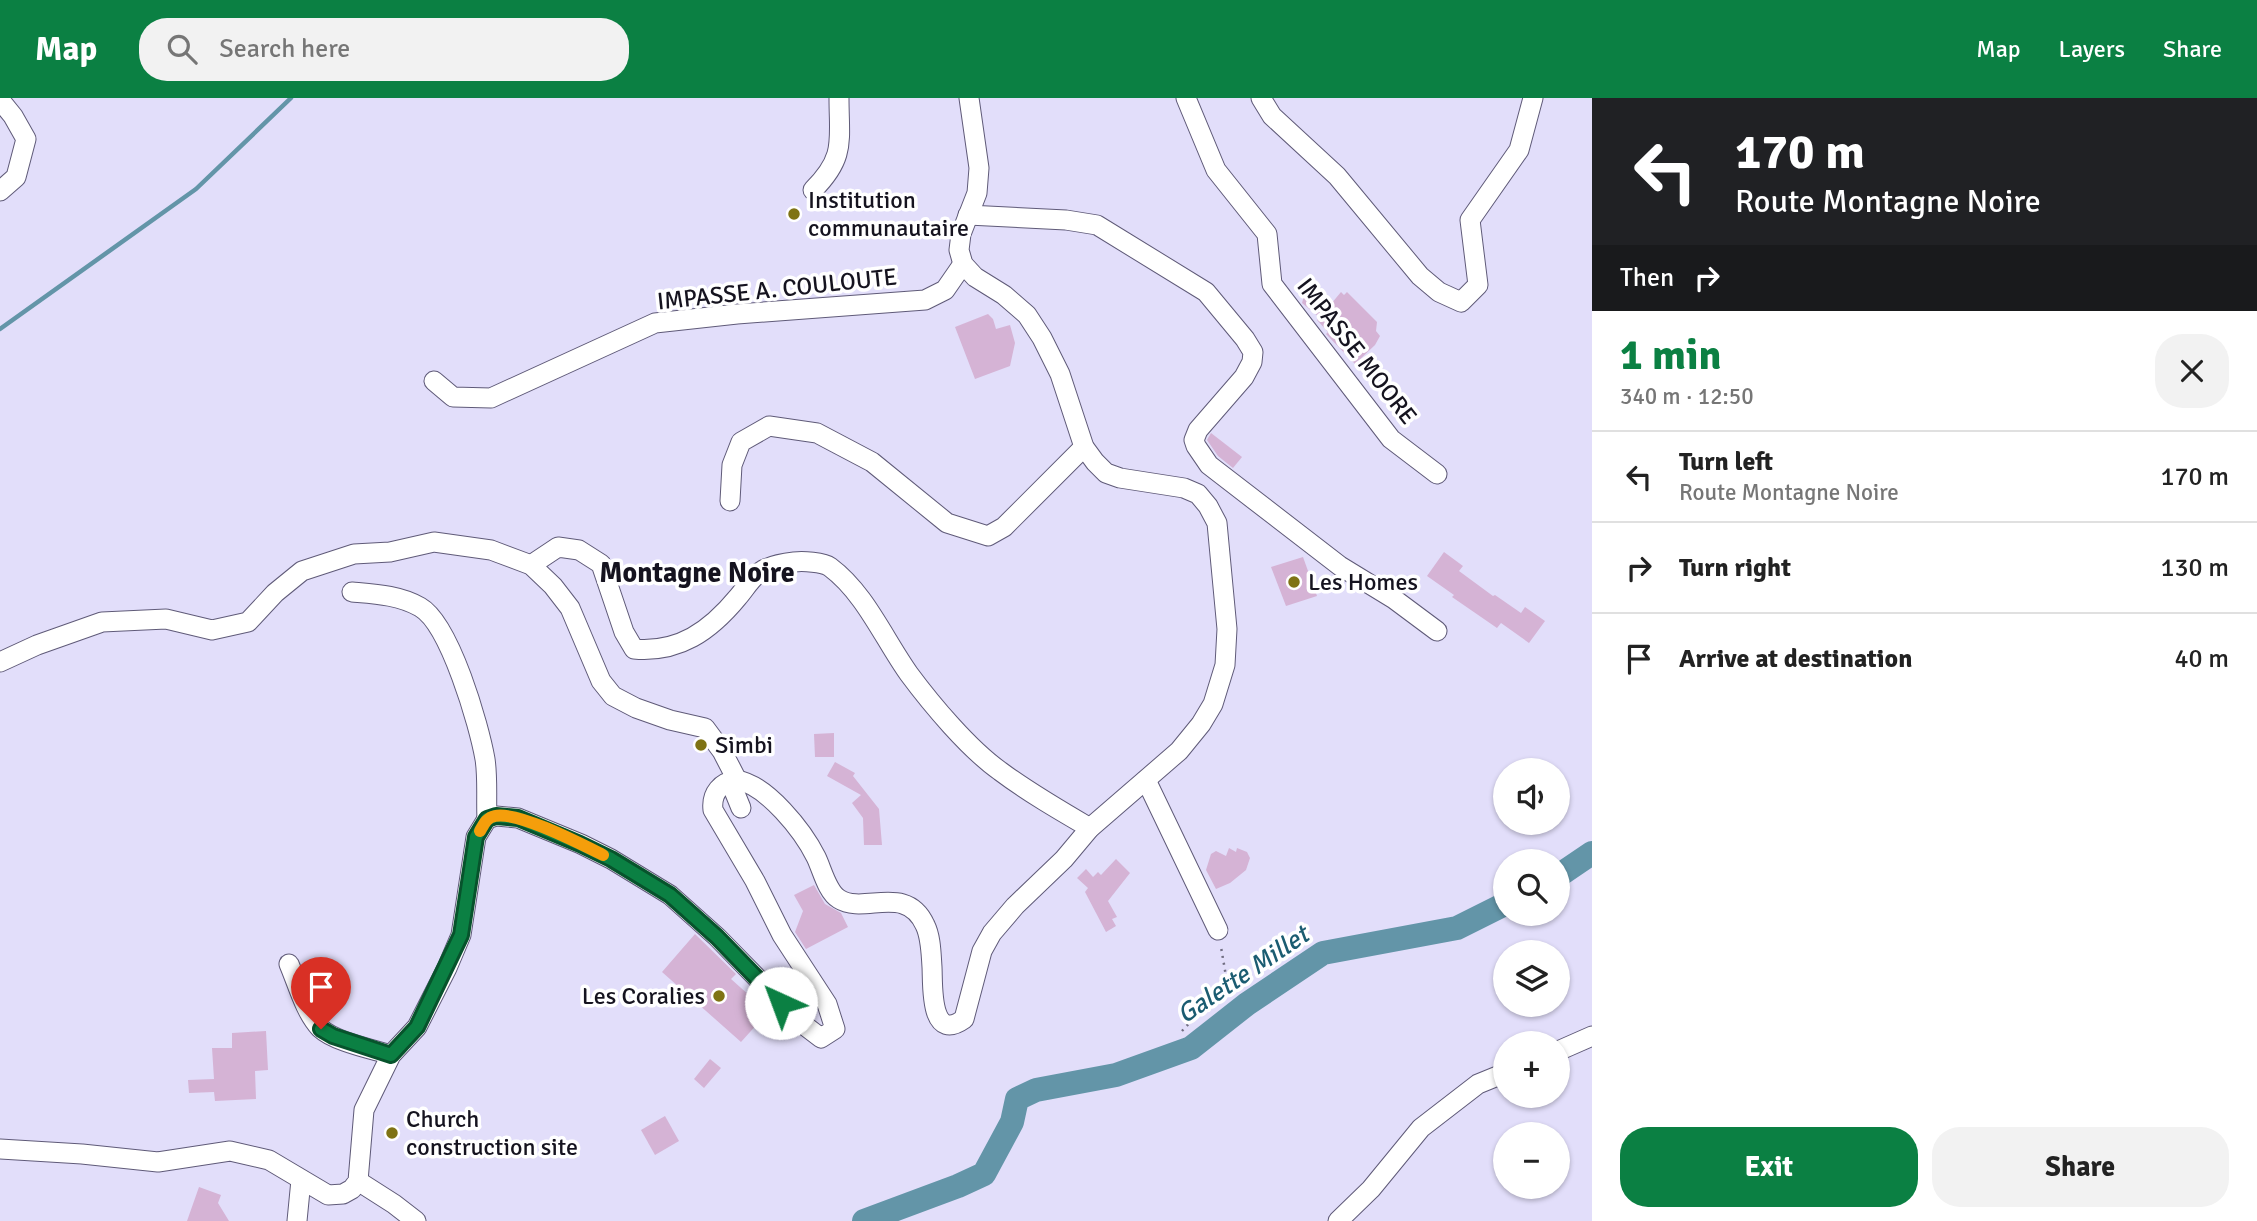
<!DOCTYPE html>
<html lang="en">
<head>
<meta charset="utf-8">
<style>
  :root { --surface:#fff; --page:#f2f2f2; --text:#222; --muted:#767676; --line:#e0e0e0; --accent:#0b8043 }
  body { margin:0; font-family:Signika,sans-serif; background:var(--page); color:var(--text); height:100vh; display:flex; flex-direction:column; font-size:26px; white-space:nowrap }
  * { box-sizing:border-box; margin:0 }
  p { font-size:23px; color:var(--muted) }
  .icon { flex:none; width:38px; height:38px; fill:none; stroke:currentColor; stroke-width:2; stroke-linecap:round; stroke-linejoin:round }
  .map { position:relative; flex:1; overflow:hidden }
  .side { display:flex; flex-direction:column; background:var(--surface); width:665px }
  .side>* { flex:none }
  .top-card { background:#202124; color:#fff; overflow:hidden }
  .fabs { position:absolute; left:1493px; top:660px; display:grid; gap:14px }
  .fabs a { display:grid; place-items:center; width:77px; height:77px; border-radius:50%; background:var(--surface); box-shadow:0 2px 5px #0004; font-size:35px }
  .pin { position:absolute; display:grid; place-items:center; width:60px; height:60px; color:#fff; margin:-72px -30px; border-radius:50% 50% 50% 0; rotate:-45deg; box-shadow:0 0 7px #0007 }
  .pin .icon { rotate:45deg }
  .me { position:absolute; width:77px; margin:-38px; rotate:317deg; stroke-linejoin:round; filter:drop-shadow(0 0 5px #0008) }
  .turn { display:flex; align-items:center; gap:24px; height:147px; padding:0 28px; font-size:32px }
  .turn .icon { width:91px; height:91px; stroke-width:2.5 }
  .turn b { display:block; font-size:49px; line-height:60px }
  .then { display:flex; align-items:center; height:66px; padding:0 28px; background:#0003; gap:14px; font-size:26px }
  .round { display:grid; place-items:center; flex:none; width:74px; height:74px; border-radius:28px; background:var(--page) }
  .summary { display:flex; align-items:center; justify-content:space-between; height:119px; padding:0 28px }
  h1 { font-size:42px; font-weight:700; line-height:52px; color:var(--accent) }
  .cta { display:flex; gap:14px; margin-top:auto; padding:14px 28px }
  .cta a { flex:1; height:80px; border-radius:28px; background:var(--accent); color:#fff; font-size:28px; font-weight:700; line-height:80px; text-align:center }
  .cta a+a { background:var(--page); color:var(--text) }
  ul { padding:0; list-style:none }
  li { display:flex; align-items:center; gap:21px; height:91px; padding:0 28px; border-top:2px solid var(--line) }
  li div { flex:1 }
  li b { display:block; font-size:26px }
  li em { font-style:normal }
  header { display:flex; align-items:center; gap:42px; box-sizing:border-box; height:98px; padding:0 35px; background:var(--accent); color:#fff }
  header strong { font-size:33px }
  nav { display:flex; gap:38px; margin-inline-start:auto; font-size:24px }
  .search { width:490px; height:63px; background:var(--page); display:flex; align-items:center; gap:18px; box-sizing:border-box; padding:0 24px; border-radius:28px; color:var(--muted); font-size:26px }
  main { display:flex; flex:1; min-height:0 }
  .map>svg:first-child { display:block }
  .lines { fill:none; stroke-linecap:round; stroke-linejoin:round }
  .stream { stroke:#6395a8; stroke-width:4.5 }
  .river { stroke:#6395a8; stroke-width:24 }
  .building { fill:#d5b3d5 }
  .minor-casing { stroke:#5f5a78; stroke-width:21 }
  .path { stroke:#716e82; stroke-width:2.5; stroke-dasharray:2 5; stroke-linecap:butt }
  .minor { stroke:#fff; stroke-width:19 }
  .route-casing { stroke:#07532c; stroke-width:18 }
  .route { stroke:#0b8043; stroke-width:12 }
  .slow { stroke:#f59e0b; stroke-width:12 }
  .poi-dot { fill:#7f7314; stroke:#fff; stroke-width:2.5 }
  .labels { text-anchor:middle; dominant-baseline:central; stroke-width:7; stroke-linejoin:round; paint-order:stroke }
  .poi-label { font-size:24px; fill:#15131f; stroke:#fff; text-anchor:start }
  .street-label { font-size:24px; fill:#15131f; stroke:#fff }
  .water-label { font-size:26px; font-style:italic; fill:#1b5c71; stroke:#fff }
  .quarter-label { font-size:28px; font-weight:bold; fill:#15131f; stroke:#fff }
</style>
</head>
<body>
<header>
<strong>Map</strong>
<div class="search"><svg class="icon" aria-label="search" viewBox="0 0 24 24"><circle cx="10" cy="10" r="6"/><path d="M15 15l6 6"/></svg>Search here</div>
<nav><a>Map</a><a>Layers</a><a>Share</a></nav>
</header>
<main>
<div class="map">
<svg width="1592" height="1123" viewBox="0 0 1592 1123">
  <rect width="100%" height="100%" fill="#e2defa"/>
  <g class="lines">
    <path class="stream" d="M 0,231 L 196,91 L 291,0"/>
    <g class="river">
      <path d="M 1558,778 L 1592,755"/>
      <path d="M 864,1123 L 958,1088 L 984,1076 L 1012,1024 L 1017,1001 L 1036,992 L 1116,977 L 1191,950 L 1247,906 L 1323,855 L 1457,830 L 1505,806"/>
    </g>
  </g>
  <g class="building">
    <path d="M 1311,194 L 1320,198 L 1321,218 L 1341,194 L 1344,197 L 1347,194 L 1377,224 L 1376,233 L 1380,238 L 1375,247 L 1355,266 L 1326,236 L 1328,234 L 1317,222 L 1319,219 L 1302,205 L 1304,198 Z"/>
    <path d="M 988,216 L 993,221 L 996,231 L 1010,227 L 1015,245 L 1010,268 L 975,281 L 955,229 Z"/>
    <path d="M 1211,335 L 1242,359 L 1233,370 L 1218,358 L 1207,342 Z"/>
    <path d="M 1444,454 L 1463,468 L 1459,473 L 1493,498 L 1495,497 L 1521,515 L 1525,509 L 1545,523 L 1529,545 L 1501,525 L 1497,530 L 1452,499 L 1454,497 L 1427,478 Z"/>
    <path d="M 1303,459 L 1317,498 L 1286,508 L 1271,469 Z"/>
    <path d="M 834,635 L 834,659 L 815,659 L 814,636 Z"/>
    <path d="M 835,664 L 855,675 L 853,678 L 879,711 L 882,747 L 864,747 L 863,720 L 852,705 L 861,697 L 827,678 Z"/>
    <path d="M 1229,750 L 1236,754 L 1237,750 L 1247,754 L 1250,760 L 1246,772 L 1230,785 L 1216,791 L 1206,772 L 1211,756 L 1216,753 L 1226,758 Z"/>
    <path d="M 1116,761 L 1130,775 L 1108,803 L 1117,819 L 1112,821 L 1116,828 L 1106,834 L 1085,794 L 1088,790 L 1077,780 L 1086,771 L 1093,779 L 1098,774 L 1101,777 Z"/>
    <path d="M 814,787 L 825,806 L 841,815 L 848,829 L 806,851 L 795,834 L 803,813 L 794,797 Z"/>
    <path d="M 695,836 L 736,876 L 731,881 L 768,914 L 741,944 L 662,874 Z"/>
    <path d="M 266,933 L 268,972 L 255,973 L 256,1001 L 215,1003 L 214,994 L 189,995 L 188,982 L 214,981 L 212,950 L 232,950 L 232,935 Z"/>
    <path d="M 710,961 L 721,970 L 704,990 L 694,981 Z"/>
    <path d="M 665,1018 L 679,1043 L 655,1057 L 641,1032 Z"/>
    <path d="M 199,1089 L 221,1097 L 218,1105 L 229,1123 L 187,1123 Z"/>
  </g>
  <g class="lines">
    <g class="minor-casing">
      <g id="minor">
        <path d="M 1186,0 L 1216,72 L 1267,136 L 1272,186 L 1391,341 L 1437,376"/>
        <path d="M 1261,0 L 1272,18 L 1337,78 L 1420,178 L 1439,194 L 1461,204 L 1478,187 L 1470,122 L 1519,52 L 1533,0"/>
        <path d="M 0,2 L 13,18 L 26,41 L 16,79 L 0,93"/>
        <path d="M 813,92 C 846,59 839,43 839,0"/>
        <path d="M 968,117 L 1066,122 L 1097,127 L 1206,194 L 1245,241 L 1253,254 L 1252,264 L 1244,279 L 1198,332 L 1194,342 L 1196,348 L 1209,367 L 1340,468 L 1394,501 L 1437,533"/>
        <path d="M 434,283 L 453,299 L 491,300 L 655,225 L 737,216 L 925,202 L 945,192 L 963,166"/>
        <path d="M 730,403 L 732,367 L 741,344 L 769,328 L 817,335 L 872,364 L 947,425 L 988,438 L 1004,429 L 1084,349"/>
        <path d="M 531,467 L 558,449 L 579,452 L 601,466 L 624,534 L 634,551 C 679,555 710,533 738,499 C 746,490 752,478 763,472 C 771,468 785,465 794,464 C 803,463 823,464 830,469 C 865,495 884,541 909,576 C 932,607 969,651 1000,673 C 1028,694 1059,712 1090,730"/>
        <path d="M 352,494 C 375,496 399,497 420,509 C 450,526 479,627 485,661 C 488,680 486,702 487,721"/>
        <path d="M 0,564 L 37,547 L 102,524 L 166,521 L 212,532 L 248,524 L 275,495 L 302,473 L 354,456 L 390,454 L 434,444 L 491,452 L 531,467 L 553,488 L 570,510 L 601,583 L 613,598 L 636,610 L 670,622 L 705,630 L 722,653 L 737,682"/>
        <path d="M 1146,682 L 1218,832"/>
        <path d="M 730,683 L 741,710"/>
        <path d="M 289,866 C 298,887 305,914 320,930 C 335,944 372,951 391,957"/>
        <path d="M 1558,953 L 1592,938"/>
        <path d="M 0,1051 L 82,1056 L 158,1064 L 230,1053 L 269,1062 L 328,1097 L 343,1096 L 352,1091 L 358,1083 L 364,1012 L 391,957 L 417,929 L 447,870 L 461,837 L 476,739 L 487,721 L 496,718 L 518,720 L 581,746 L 611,761 L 670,797 L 717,839 L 800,924 L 821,940 L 835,931 L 827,906 L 782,837 L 755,783 L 713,712 C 711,695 721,684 737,682 C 767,687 803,733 816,759 C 822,771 827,794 839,801 C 864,817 906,785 925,827 C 931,839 931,855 932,869 C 933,885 929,946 964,921 L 982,853 L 992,835 L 1015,808 L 1064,761 L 1090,730 L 1179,653 L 1201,626 L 1213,606 L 1225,567 L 1227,531 L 1217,425 L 1208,408 L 1198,396 L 1184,390 L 1120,380 L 1106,375 L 1095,364 L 1084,349 L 1060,276 L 1042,240 L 1027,217 L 1004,197 L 975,179 L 963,166 L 959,152 L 961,136 L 977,95 L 979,70 L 969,0"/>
        <path d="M 358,1083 L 394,1106 L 416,1123"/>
        <path d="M 297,1123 L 301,1082"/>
        <path d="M 1338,1123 L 1371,1091 L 1421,1030 L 1478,986 L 1505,975"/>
      </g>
    </g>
    <path class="path" d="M 1182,933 L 1227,884 L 1221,849"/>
    <use href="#minor" class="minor"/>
  </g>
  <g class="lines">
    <g class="route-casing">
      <path id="route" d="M 321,931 L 333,938 L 391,957 L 417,929 L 461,837 L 476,739 L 487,721 L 496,718 L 518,720 L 580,746 L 611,761 L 670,797 L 717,839 L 781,905"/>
    </g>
    <use href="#route" class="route"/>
    <path class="slow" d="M 480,733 C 484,726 486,720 495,718 C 518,713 581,746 603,757"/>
  </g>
  <g class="poi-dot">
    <circle cx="794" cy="116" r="7"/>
    <circle cx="1294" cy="484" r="7"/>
    <circle cx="701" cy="647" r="7"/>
    <circle cx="719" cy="898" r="7"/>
    <circle cx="392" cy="1035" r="7"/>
  </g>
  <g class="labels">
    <g class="poi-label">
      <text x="808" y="102">Institution<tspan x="808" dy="28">communautaire</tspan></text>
      <text x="1308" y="484">Les Homes</text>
      <text x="715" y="647">Simbi</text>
      <text x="705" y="898" text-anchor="end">Les Coralies</text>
      <text x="406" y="1021">Church<tspan x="406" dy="28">construction site</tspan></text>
    </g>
    <g class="street-label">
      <text transform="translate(777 191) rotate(-6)">IMPASSE A. COULOUTE</text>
      <text transform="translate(1357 253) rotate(52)">IMPASSE MOORE</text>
    </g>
    <g class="water-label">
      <text transform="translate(1243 877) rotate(-34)">Galette Millet</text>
    </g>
    <g class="quarter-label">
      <text x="697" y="475">Montagne Noire</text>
    </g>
  </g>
</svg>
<div class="fabs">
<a><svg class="icon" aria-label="sound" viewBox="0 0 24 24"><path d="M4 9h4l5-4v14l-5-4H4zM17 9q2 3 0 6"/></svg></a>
<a><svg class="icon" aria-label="search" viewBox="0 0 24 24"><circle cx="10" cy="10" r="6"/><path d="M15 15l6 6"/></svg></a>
<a><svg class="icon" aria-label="layers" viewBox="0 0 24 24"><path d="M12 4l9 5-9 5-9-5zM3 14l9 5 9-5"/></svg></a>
<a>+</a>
<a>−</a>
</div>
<div class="pin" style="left:321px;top:931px;background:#d93025"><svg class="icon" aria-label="arrive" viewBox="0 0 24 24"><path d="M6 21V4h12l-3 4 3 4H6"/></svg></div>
<svg class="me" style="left:781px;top:905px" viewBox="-20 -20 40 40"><circle r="19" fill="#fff"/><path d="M0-13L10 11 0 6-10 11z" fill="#0b8043"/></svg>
</div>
<section class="side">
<div class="top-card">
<div class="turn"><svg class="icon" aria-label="left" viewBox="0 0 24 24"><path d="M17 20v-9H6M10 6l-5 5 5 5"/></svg><div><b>170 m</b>Route Montagne Noire</div></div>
<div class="then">Then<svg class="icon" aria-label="right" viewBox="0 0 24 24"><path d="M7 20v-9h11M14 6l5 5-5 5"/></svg></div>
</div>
<div class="summary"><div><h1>1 min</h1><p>340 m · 12:50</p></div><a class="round"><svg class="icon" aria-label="close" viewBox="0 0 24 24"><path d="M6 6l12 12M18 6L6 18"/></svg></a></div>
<ul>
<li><svg class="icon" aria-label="left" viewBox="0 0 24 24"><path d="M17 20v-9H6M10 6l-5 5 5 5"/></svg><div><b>Turn left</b><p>Route Montagne Noire</p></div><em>170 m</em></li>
<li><svg class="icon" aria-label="right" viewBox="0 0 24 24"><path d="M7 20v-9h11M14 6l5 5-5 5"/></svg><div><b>Turn right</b></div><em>130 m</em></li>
<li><svg class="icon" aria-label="arrive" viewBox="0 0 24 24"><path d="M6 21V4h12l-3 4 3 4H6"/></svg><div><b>Arrive at destination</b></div><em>40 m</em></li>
</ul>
<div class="cta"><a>Exit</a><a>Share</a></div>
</section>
</main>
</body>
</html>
